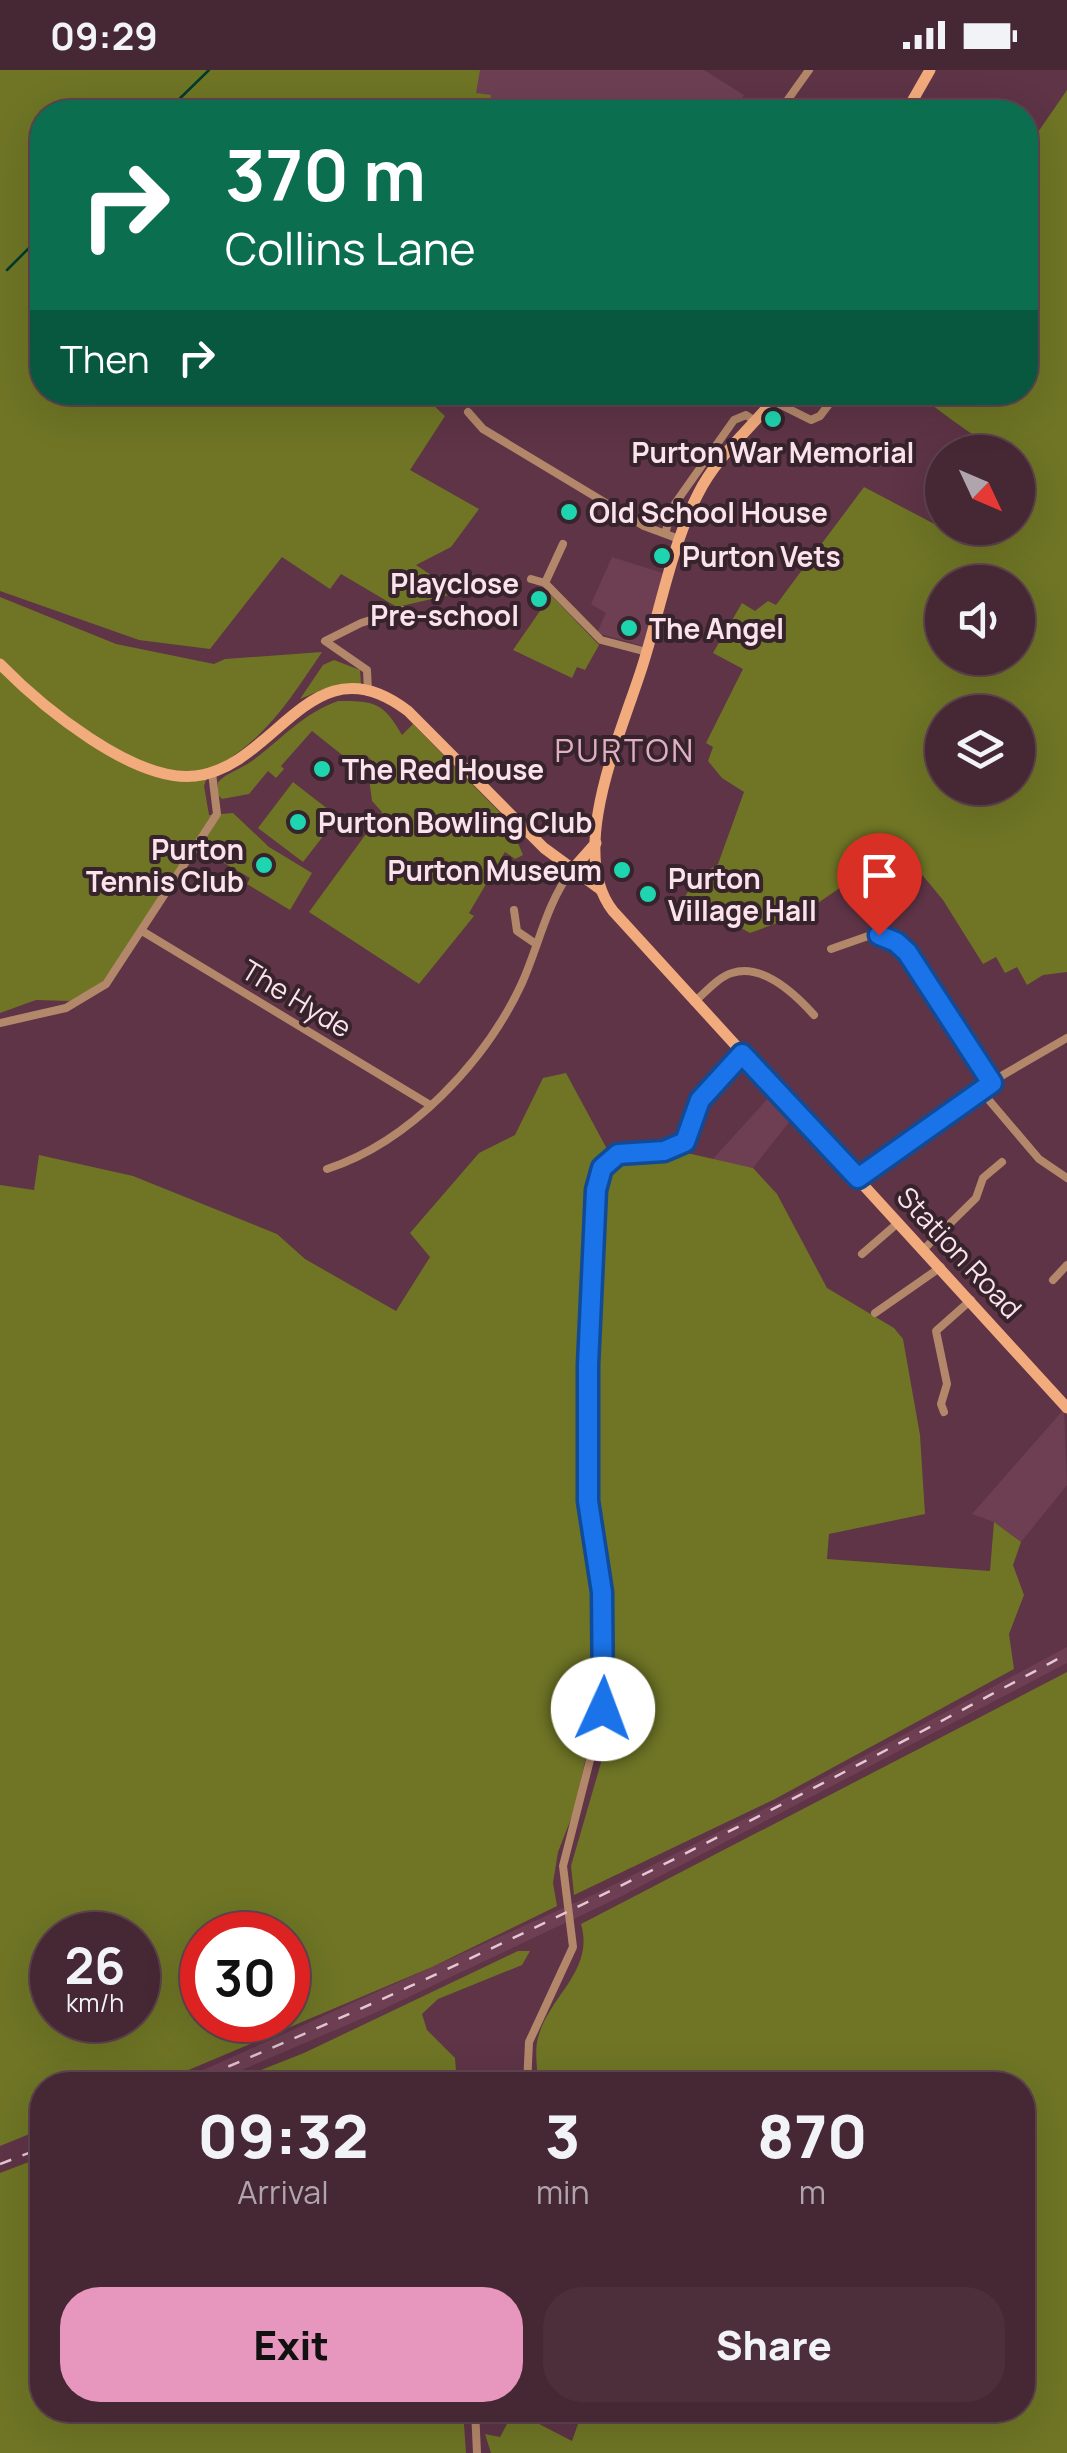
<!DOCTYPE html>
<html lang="en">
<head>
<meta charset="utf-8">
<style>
  :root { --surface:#462734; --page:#4d2f3c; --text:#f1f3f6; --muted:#b0a5ac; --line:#5e444f; --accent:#e797bd }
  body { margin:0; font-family:Manrope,sans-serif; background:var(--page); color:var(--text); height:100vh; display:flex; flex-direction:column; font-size:38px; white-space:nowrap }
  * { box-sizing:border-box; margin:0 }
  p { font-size:32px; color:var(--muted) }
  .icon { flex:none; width:55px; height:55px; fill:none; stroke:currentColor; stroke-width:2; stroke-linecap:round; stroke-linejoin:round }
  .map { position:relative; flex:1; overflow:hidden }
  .panel { position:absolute; left:30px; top:2002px; width:1005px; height:350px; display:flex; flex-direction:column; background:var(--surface); border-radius:40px; box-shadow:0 10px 40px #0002,0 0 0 2px var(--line) }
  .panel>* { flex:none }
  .hud { position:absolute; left:30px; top:30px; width:1008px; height:305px; border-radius:40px; box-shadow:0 10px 40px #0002,0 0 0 2px var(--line); background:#0b6e4f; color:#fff; overflow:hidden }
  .needle { width:65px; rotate:134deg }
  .buttons { position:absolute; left:925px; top:365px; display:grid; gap:20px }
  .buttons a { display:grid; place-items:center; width:110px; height:110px; border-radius:50%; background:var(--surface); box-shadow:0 10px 40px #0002,0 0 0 2px var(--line); font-size:50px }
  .speed { position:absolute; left:30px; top:1842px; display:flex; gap:20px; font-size:50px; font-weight:700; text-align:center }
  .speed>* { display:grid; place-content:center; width:130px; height:130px; border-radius:50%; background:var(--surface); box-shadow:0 10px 40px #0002,0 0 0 2px var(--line); line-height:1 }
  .speed small { font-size:25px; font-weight:400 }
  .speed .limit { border:15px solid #d22; background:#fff; color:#111 }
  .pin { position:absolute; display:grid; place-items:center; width:85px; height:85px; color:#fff; margin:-102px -42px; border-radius:50% 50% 50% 0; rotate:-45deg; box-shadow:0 0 10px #0007 }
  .pin .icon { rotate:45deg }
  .me { position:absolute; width:110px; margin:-55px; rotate:2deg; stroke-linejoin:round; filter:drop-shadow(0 0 8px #0008) }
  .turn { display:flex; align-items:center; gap:35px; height:210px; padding:0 30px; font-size:45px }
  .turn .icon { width:130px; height:130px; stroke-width:2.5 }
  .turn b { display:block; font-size:70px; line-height:85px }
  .then { display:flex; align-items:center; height:95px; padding:0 30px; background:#0003; gap:20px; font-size:38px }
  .eta { display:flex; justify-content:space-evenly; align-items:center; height:170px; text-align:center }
  .eta b { font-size:60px; font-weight:800; line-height:70px }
  .button { display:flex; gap:20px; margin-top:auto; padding:20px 30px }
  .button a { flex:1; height:115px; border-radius:40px; background:var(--accent); color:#111; font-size:40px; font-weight:800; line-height:115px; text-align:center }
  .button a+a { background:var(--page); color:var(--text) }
  .status { display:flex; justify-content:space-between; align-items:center; height:70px; padding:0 50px; background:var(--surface); direction:ltr }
  .status svg { height:28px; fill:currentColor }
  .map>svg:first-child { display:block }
  .built { fill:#6e3f53 }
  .green { fill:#6f7525; fill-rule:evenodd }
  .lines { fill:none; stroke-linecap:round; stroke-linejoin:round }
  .stream { stroke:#003a2e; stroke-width:2.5 }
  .street { stroke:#b3876a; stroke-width:8 }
  .secondary { stroke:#f2ab7d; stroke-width:11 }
  .rail { stroke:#e4c7d2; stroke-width:2.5; stroke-dasharray:12 12; stroke-linecap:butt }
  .route-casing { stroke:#114b97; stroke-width:25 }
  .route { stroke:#1a73e8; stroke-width:18 }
  .poi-dot { fill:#1fd5b0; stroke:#36232b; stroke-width:4 }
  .labels { text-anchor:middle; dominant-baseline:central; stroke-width:8; stroke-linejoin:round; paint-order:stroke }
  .poi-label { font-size:28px; font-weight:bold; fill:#fce2eb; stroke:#36232b; text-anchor:start }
  .street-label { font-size:28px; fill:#fce2eb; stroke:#36232b }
  .quarter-label { font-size:32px; letter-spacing:2.5px; fill:#e1afc2; stroke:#36232b }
</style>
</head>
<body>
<div class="status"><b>09:29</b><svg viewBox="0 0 49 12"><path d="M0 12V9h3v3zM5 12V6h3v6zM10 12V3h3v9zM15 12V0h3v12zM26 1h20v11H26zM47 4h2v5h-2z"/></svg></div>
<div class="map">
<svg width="1067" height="2383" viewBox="0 0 1067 2383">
  <rect width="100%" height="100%" fill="#5e3446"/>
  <g class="built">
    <path d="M 415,0 L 704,0 L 744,25 L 734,42 L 376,42 Z"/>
    <path d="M 612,487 L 663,503 L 643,576 L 597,563 L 606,543 L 591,534 Z"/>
    <path d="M 771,1025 L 793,1047 L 753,1098 L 712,1090 Z"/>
    <path d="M 1064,1339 L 1067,1415 L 1021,1472 L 994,1452 L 972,1444 Z"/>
    <path d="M 1067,1577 L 1067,1593 L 622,1826 L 377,1942 L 207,2015 L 170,2015 L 599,1822 L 782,1730 Z"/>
  </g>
  <g class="green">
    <path d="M 0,0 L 480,0 L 476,23 L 491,25 L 488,42 L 42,42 L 42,322 L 420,323 L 445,346 L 410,400 L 479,439 L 451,477 L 416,495 L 458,523 L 397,537 L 341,504 L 330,519 L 282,487 L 210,579 L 139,570 L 0,521 Z"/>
    <path d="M 1067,20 L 1067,902 L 1043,905 L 1027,915 L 1017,897 L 1005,903 L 996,887 L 983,894 L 943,830 L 899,777 L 802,844 L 750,863 L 685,827 L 694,810 L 718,794 L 744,722 L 722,708 L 708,691 L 713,677 L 706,673 L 743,599 L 713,583 L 742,533 L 755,541 L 768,531 L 776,535 L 864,417 L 942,458 L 958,461 L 1018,458 L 1018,382 C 990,382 950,348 924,329 L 928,323 L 1025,322 L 1025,81 ZM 942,512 L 1018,512 L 1018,588 L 942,588 ZM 942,642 L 1018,642 L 1018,718 L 942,718 Z"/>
    <path d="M 551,525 L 599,575 L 585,600 L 577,597 L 572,608 L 513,580 Z"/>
    <path d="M 0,527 L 116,574 L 214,594 L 225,589 L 322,582 C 291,628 262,675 210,699 L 204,716 L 209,745 L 233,743 L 269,777 L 312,803 L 290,840 L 247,814 L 250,808 L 193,775 L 125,883 L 96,920 L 70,931 L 36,930 L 0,943 Z"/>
    <path d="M 334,590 L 360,600 L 361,614 L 327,618 L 300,629 L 323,595 Z"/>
    <path d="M 338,631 C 375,631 383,632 402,665 L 413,654 L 518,761 L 515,766 L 523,785 L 515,789 L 505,782 L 469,843 L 474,846 L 419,914 L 309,842 L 382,742 L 372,731 L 368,701 L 375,694 L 367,686 L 356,696 L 312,661 L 281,696 L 284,699 L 276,708 L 268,701 L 249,724 L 222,729 L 217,724 L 218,712 C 228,702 241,699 252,691 C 282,669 302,644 338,631 Z"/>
    <path d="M 293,712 L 338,747 L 303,792 L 258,758 Z"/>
    <path d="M 566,1003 L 607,1079 L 590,1104 L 582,1174 L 583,1460 L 600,1571 L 596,1642 L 574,1741 L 558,1782 L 553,1813 L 557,1836 L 432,1897 L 153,2015 L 42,2015 L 42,2059 L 0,2076 L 0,1115 L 34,1120 L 39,1085 L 133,1106 L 277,1164 L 305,1189 L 396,1241 L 430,1187 L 410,1163 L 479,1083 L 515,1065 L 543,1008 ZM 52,1865 L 138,1865 L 138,1950 L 52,1950 ZM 202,1865 L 288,1865 L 288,1950 L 202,1950 Z"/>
    <path d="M 687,1083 L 753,1098 L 777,1124 L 827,1218 L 894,1258 L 903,1269 L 920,1365 L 925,1444 L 829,1464 L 827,1489 L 990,1501 L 994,1452 L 1021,1472 L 1013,1495 L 1024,1525 L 1009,1564 L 1014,1599 L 775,1729 L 574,1825 L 571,1796 L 609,1665 L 615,1615 L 611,1516 L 593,1397 L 596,1230 L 608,1105 C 625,1077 656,1086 687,1083 Z"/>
    <path d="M 1067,1602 L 1067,2383 L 491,2383 L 485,2364 L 500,2367 L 514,2341 L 572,2371 L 579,2351 L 561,2340 L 1022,2340 L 1022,2015 L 538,2015 C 538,2001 534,1981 538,1968 C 548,1927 595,1901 581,1854 Z"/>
    <path d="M 518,1881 L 530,1881 L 522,1895 L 438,1929 L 422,1944 L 427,1960 L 455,1988 L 457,2015 L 223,2015 L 304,1983 Z"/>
    <path d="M 42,2087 L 42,2340 L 463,2340 L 466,2383 L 0,2383 L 0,2103 Z"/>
  </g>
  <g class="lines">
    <g class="stream">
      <path d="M 166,42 L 209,0"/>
      <path d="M 7,200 L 42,165"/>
    </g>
    <g class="street">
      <path d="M 779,42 L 809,0"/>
      <path d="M 773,331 L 811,350 L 820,346 L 838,322"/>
      <path d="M 468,342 L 483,359 L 644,456 L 679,469"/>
      <path d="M 666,460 L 674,435 L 734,350 L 746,345 L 755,351"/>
      <path d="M 531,509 L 545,513 L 563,474"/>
      <path d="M 545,513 L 601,570 L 647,582"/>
      <path d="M 368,622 L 367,600 L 325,571 L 361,553 L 402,540"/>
      <path d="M 514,840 L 517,861 L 536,874"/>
      <path d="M 142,861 L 430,1035"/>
      <path d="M 831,879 L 871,865 L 900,874 L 992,1013"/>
      <path d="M 694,932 C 705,923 718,907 732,903 C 763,893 796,925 814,945"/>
      <path d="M 0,953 L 66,938 L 106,914 L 217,744 L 212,703"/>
      <path d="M 982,1022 L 1039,1089 L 1067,1108"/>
      <path d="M 327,1099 C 410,1072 486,991 522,913 C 539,875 546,835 571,801"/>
      <path d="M 858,1108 L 1003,1005 L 1067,968"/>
      <path d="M 924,1179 L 976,1128 L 983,1108 L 1002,1092"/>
      <path d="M 862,1184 L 899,1152"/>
      <path d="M 1053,1210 L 1067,1195"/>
      <path d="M 875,1243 L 941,1197"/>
      <path d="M 944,1342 L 941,1334 L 947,1314 L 936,1261 L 971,1230"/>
      <path d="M 527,2015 L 529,1972 L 573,1877 L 563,1796 L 603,1639 L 602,1522 L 587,1402 L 589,1255 L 598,1112 C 610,1066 655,1092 685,1072 L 699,1029 L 742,984"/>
      <path d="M 475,2340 L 477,2383"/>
    </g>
    <g class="secondary">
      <path d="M 906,42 L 930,0"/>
      <path d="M 780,322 C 753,357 718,384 698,424 C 672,475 661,536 644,591 C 625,655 565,780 613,841 L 1067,1338"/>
      <path d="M 0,594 C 41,636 134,713 195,706 C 277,697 312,567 408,641 L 544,778 L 600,819"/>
      <path d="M 571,801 L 596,773"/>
    </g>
    <g class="rail">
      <path d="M 184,2015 C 487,1890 778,1739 1067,1584"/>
      <path d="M 0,2094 L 42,2078"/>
    </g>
  </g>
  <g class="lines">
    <g class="route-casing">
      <path id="route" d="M 603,1639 L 602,1522 L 588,1431 L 588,1295 L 596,1120 L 602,1098 L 618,1084 L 664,1081 L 685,1072 L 700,1030 L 742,984 L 858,1108 L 992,1013 L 907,882 L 896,872 L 879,865"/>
    </g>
    <use href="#route" class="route"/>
  </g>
  <g class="poi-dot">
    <circle cx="773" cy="349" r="10"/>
    <circle cx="569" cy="442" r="10"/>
    <circle cx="662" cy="486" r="10"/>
    <circle cx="539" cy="529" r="10"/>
    <circle cx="629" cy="558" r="10"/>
    <circle cx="322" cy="699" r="10"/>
    <circle cx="298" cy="752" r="10"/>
    <circle cx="264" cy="795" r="10"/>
    <circle cx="622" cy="800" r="10"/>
    <circle cx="648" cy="824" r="10"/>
  </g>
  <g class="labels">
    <g class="poi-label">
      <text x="773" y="382" text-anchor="middle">Purton War Memorial</text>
      <text x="589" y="442">Old School House</text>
      <text x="682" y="486">Purton Vets</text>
      <text x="519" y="513" text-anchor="end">Playclose<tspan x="519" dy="32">Pre-school</tspan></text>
      <text x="649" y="558">The Angel</text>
      <text x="342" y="699">The Red House</text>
      <text x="318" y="752">Purton Bowling Club</text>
      <text x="244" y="779" text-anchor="end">Purton<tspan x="244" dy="32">Tennis Club</tspan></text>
      <text x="602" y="800" text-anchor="end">Purton Museum</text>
      <text x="668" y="808">Purton<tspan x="668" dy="32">Village Hall</tspan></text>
    </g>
    <g class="street-label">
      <text transform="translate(297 928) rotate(31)">The Hyde</text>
      <text transform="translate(960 1182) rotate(47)">Station Road</text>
    </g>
    <g class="quarter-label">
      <text x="625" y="680">PURTON</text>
    </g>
  </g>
</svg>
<div class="buttons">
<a><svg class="needle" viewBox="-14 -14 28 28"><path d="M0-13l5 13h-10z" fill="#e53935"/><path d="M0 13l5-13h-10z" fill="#b0a5ac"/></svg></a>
<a><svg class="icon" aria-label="sound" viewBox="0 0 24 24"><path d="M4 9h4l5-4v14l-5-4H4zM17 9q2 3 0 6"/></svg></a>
<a><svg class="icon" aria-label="layers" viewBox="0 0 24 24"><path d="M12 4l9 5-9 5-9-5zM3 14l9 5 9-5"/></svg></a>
</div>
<div class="speed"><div>26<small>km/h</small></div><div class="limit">30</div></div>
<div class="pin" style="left:879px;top:865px;background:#d93025"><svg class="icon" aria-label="arrive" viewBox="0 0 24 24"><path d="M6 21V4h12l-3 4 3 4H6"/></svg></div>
<svg class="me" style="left:603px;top:1639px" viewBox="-20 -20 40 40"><circle r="19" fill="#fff"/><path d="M0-13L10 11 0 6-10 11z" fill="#1a73e8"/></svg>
<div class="hud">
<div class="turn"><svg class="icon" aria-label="right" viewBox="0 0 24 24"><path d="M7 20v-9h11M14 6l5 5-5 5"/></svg><div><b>370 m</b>Collins Lane</div></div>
<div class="then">Then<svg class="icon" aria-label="right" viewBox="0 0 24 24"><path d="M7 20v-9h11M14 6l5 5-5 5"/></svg></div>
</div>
<section class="panel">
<div class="eta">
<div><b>09:32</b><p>Arrival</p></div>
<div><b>3</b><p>min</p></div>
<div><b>870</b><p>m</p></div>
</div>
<div class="button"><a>Exit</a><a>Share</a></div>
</section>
</div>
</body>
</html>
